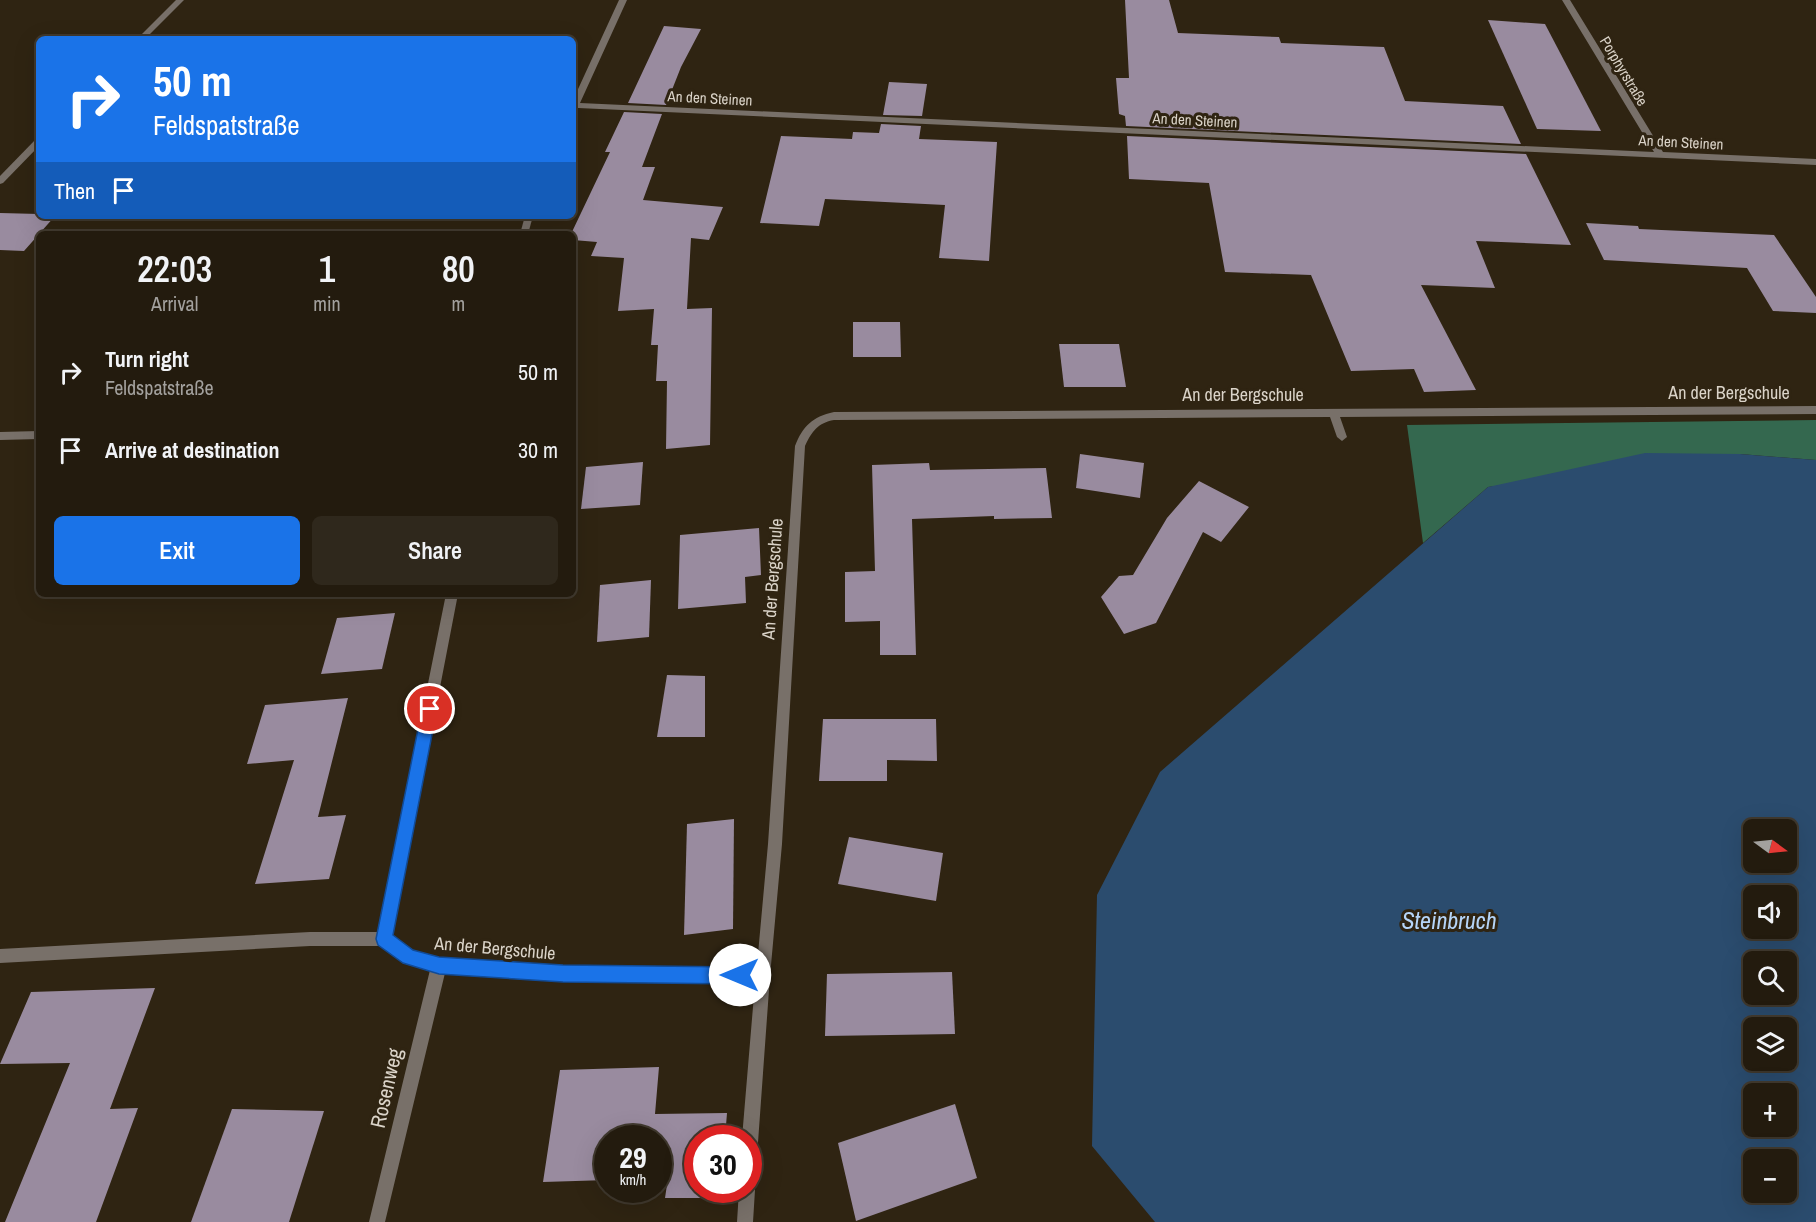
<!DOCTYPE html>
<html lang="en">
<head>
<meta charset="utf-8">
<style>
  :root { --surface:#231b0e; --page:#2f281c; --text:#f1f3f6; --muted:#a3a19e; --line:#40392e; --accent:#1a73e8 }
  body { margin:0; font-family:"Archivo Narrow",sans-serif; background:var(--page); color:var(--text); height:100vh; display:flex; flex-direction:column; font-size:22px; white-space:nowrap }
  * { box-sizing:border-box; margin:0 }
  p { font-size:20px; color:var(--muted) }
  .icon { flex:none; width:33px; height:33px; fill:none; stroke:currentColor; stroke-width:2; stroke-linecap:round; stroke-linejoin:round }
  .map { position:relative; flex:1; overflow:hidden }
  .drawer { position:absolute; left:36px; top:231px; width:540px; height:366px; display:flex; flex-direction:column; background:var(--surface); border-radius:9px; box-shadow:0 6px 24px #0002,0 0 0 2px var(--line) }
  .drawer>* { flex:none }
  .hud { position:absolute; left:36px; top:36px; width:540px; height:183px; border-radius:9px; box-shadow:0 6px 24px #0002,0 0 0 2px var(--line); background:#1a73e8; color:#fff; overflow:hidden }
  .needle { width:39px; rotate:105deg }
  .controls { position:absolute; left:1743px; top:819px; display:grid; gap:12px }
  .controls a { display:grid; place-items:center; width:54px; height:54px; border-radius:9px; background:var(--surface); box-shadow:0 6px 24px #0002,0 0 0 2px var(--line); font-size:30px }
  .speed { position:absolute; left:594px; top:1125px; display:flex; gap:12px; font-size:30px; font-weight:700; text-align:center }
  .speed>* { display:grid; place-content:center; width:78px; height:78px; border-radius:50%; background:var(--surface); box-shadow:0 6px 24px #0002,0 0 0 2px var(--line); line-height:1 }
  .speed small { font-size:15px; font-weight:400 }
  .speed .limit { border:9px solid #d22; background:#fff; color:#111 }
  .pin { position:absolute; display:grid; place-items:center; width:51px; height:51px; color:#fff; margin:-26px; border:3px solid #fff; border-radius:50%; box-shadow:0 2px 6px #0007 }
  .me { position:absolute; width:66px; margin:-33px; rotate:270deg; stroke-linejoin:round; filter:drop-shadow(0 0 4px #0008) }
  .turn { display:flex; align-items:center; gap:21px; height:126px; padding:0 18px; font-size:27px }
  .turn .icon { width:78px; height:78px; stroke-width:2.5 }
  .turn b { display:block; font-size:42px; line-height:51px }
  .then { display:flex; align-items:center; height:57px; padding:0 18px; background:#0003; gap:12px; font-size:22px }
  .eta { display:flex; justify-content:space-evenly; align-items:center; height:102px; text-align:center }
  .eta b { font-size:36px; font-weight:600; line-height:42px }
  .cta { display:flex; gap:12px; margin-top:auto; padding:12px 18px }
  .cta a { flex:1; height:69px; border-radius:9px; background:var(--accent); color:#fff; font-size:24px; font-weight:600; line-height:69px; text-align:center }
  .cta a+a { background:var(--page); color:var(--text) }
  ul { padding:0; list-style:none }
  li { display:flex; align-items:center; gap:18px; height:78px; padding:0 18px }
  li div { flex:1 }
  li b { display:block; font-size:22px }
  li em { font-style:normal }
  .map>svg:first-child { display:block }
  .forest { fill:#34684f }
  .water { fill:#2b4c6e; fill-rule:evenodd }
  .building { fill:#998b9f }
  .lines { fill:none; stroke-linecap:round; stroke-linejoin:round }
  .service { fill:#787069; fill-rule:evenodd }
  .minor { fill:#787069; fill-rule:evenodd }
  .route { fill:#1a73e8; stroke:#114b97; stroke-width:1.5 }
  .labels { text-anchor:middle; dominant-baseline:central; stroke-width:6; stroke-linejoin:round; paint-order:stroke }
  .far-street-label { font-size:15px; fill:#dad3c8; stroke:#2f2412 }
  .street-label { font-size:18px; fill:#dad3c8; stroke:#2f2412 }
  .near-street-label { font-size:21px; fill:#dad3c8; stroke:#2f2412 }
  .near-water-label { font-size:24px; font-style:italic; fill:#b5d5f8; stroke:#2f2412 }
</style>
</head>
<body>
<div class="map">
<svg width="1816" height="1222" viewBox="0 0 1816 1222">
  <rect width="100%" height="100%" fill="#2f2412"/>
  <path class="forest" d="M 1816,420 L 1816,460 L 1740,454 L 1488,487 L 1423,543 L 1407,425 Z"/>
  <path class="water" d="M 1645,453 L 1740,454 L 1816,460 L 1816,1222 L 1155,1222 L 1092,1146 L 1097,895 L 1160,772 L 1488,487 ZM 1754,830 L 1786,830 L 1786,862 L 1754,862 ZM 1754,896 L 1786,896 L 1786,928 L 1754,928 ZM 1754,962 L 1786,962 L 1786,994 L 1754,994 ZM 1754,1028 L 1786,1028 L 1786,1060 L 1754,1060 ZM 1754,1094 L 1786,1094 L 1786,1126 L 1754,1126 ZM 1754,1160 L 1786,1160 L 1786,1192 L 1754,1192 Z"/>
  <g class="building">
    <path d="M 1125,0 L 1169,0 L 1178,33 L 1279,37 L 1281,43 L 1384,47 L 1405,101 L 1503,106 L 1521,144 L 1126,126 L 1125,116 L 1119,114 L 1116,78 L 1129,78 Z"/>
    <path d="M 1488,20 L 1545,24 L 1601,131 L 1537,129 Z"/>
    <path d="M 664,26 L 701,29 L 681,67 L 666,105 L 628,103 Z"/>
    <path d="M 889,82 L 927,84 L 922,116 L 883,115 Z"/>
    <path d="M 624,112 L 662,114 L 642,167 L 655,167 L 643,200 L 723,207 L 709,240 L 691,238 L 687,309 L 712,308 L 710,445 L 666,449 L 667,381 L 656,381 L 658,345 L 651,345 L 654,309 L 618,311 L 624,258 L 591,256 L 597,242 L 573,240 L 573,234 L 571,234 L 610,152 L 605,152 Z"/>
    <path d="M 881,124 L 921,126 L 919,139 L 997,142 L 989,261 L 939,258 L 945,205 L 825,199 L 819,226 L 760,223 L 781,136 L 852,139 L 853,132 L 879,133 Z"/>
    <path d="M 1127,136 L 1526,154 L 1571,245 L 1476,241 L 1495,288 L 1421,285 L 1476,390 L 1424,392 L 1414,369 L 1351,371 L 1311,275 L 1225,272 L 1209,183 L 1129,179 Z"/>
    <path d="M 0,213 L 39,214 L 39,216 L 55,216 L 24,251 L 0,250 Z"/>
    <path d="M 1586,223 L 1638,226 L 1639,229 L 1774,235 L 1816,297 L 1816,313 L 1773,311 L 1747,268 L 1604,260 Z"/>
    <path d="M 853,322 L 900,322 L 901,357 L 853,357 Z"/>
    <path d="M 1059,344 L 1119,344 L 1126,387 L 1064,387 Z"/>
    <path d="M 1080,454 L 1144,463 L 1140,498 L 1076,488 Z"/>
    <path d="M 643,462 L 640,505 L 581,509 L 586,467 Z"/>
    <path d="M 929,463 L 930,470 L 1046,468 L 1052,518 L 994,519 L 994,516 L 912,519 L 916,655 L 880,655 L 880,621 L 845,622 L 845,572 L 875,571 L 872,465 Z"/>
    <path d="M 1199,481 L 1249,507 L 1221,542 L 1203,532 L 1156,623 L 1124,634 L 1101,597 L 1119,576 L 1133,575 L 1167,518 Z"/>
    <path d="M 759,528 L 761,575 L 745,577 L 746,603 L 678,609 L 680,535 Z"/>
    <path d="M 651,580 L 649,637 L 597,642 L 600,585 Z"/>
    <path d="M 395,613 L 382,669 L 321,674 L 337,618 Z"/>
    <path d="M 667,675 L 705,676 L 705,737 L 657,737 Z"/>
    <path d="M 348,698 L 318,817 L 346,815 L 329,879 L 255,884 L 294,760 L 247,764 L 265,705 Z"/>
    <path d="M 823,719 L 936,719 L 937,761 L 887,760 L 887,781 L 819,781 Z"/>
    <path d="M 734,819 L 733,929 L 684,935 L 687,824 Z"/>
    <path d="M 849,837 L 943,853 L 936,901 L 838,884 Z"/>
    <path d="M 952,972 L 955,1034 L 825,1036 L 827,974 Z"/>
    <path d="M 155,988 L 110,1109 L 138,1108 L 96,1222 L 5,1222 L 70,1063 L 0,1064 L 31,992 Z"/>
    <path d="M 659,1067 L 655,1114 L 727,1113 L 725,1138 L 698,1138 L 698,1190 L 720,1190 L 720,1198 L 665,1198 L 668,1178 L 658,1178 L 658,1138 L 608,1138 L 608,1180 L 543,1182 L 560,1070 Z"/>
    <path d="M 955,1104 L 977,1178 L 856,1221 L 838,1143 Z"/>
    <path d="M 232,1109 L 324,1111 L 289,1222 L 191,1222 Z"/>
  </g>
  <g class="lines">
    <path class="service" d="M 1816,406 L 1816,414 L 1340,417 L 1347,437 L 1342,441 L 1337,437 L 1330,417 L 834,420 C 818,423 812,431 805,446 L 782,844 L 770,976 L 768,981 L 763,983 L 758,981 L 756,976 L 768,844 L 795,446 C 803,426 812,417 834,412 Z"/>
    <g class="minor">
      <path d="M 176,0 L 184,0 L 145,39 L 137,39 Z"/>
      <path d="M 619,0 L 627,0 L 580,103 L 1654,152 L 1562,0 L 1570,0 L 1663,152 L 1816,159 L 1816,165 L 578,108 L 573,111 L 573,100 Z"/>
      <path d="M 36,139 L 39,139 L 39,146 L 3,183 L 0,184 L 0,176 Z"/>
      <path d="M 525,216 L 533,216 L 528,234 L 520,234 Z"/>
      <path d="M 39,431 L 39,439 L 0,440 L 0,432 Z"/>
      <path d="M 446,594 L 458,594 L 392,936 L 413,951 L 439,958 L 563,967 L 763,969 L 768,971 L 770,976 L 756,1170 L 754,1176 L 748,1178 L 748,1138 L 742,1138 L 755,983 L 563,981 L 445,973 L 385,1222 L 369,1222 L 430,970 L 404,962 L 382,946 L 310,946 L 0,963 L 0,949 L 310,932 L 378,932 Z"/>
      <path d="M 748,1182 L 753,1184 L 755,1190 L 753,1222 L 737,1222 L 739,1190 L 748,1190 Z"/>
    </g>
  </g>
  <path class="route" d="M 430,702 L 435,704 L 437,709 L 393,935 L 413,950 L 439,957 L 563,965 L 740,967 L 746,969 L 749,975 L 746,981 L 740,984 L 563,982 L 439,974 L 403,963 L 378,945 L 376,939 L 422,709 L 424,704 Z"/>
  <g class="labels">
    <g class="far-street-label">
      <text transform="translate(1624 71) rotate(59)">Porphyrstraße</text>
      <text transform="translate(710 98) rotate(3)">An den Steinen</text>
      <text transform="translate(1195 120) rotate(3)">An den Steinen</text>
      <text transform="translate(1681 142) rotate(3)">An den Steinen</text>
    </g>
    <g class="street-label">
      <text x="1729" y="392">An der Bergschule</text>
      <text x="1243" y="394">An der Bergschule</text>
      <text transform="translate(772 579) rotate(-86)">An der Bergschule</text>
      <text transform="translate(495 948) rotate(5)">An der Bergschule</text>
    </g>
    <g class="near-street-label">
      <text transform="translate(386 1088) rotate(-77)">Rosenweg</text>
    </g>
    <g class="near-water-label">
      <text x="1449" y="920">Steinbruch</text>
    </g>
  </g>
</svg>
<div class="controls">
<a><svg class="needle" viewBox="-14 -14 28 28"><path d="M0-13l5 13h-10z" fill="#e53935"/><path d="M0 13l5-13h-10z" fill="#a3a19e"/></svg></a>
<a><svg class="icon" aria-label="sound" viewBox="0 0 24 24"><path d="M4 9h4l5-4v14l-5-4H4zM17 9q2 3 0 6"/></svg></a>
<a><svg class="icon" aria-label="search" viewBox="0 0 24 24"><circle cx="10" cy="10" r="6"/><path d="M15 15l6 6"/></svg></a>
<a><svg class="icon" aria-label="layers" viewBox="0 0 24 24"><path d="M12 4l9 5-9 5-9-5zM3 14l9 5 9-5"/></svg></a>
<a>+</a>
<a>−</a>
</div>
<div class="speed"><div>29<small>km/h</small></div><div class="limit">30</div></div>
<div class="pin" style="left:430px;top:709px;background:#d93025"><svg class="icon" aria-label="arrive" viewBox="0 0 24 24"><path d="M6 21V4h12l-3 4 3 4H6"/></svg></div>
<svg class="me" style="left:740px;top:975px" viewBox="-20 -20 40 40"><circle r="19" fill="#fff"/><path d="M0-13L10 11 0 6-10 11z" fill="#1a73e8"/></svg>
<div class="hud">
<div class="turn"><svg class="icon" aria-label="right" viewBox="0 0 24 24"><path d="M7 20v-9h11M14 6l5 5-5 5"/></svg><div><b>50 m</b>Feldspatstraße</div></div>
<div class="then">Then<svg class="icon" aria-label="arrive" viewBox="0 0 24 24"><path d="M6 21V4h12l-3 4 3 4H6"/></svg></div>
</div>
<section class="drawer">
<div class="eta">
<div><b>22:03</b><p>Arrival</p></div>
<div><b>1</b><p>min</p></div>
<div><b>80</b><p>m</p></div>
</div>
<ul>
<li><svg class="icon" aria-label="right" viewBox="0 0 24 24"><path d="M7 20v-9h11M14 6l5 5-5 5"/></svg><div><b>Turn right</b><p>Feldspatstraße</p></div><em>50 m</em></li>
<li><svg class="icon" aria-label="arrive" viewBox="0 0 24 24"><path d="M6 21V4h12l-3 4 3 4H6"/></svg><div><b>Arrive at destination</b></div><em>30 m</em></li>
</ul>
<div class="cta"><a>Exit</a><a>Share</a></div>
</section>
</div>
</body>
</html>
